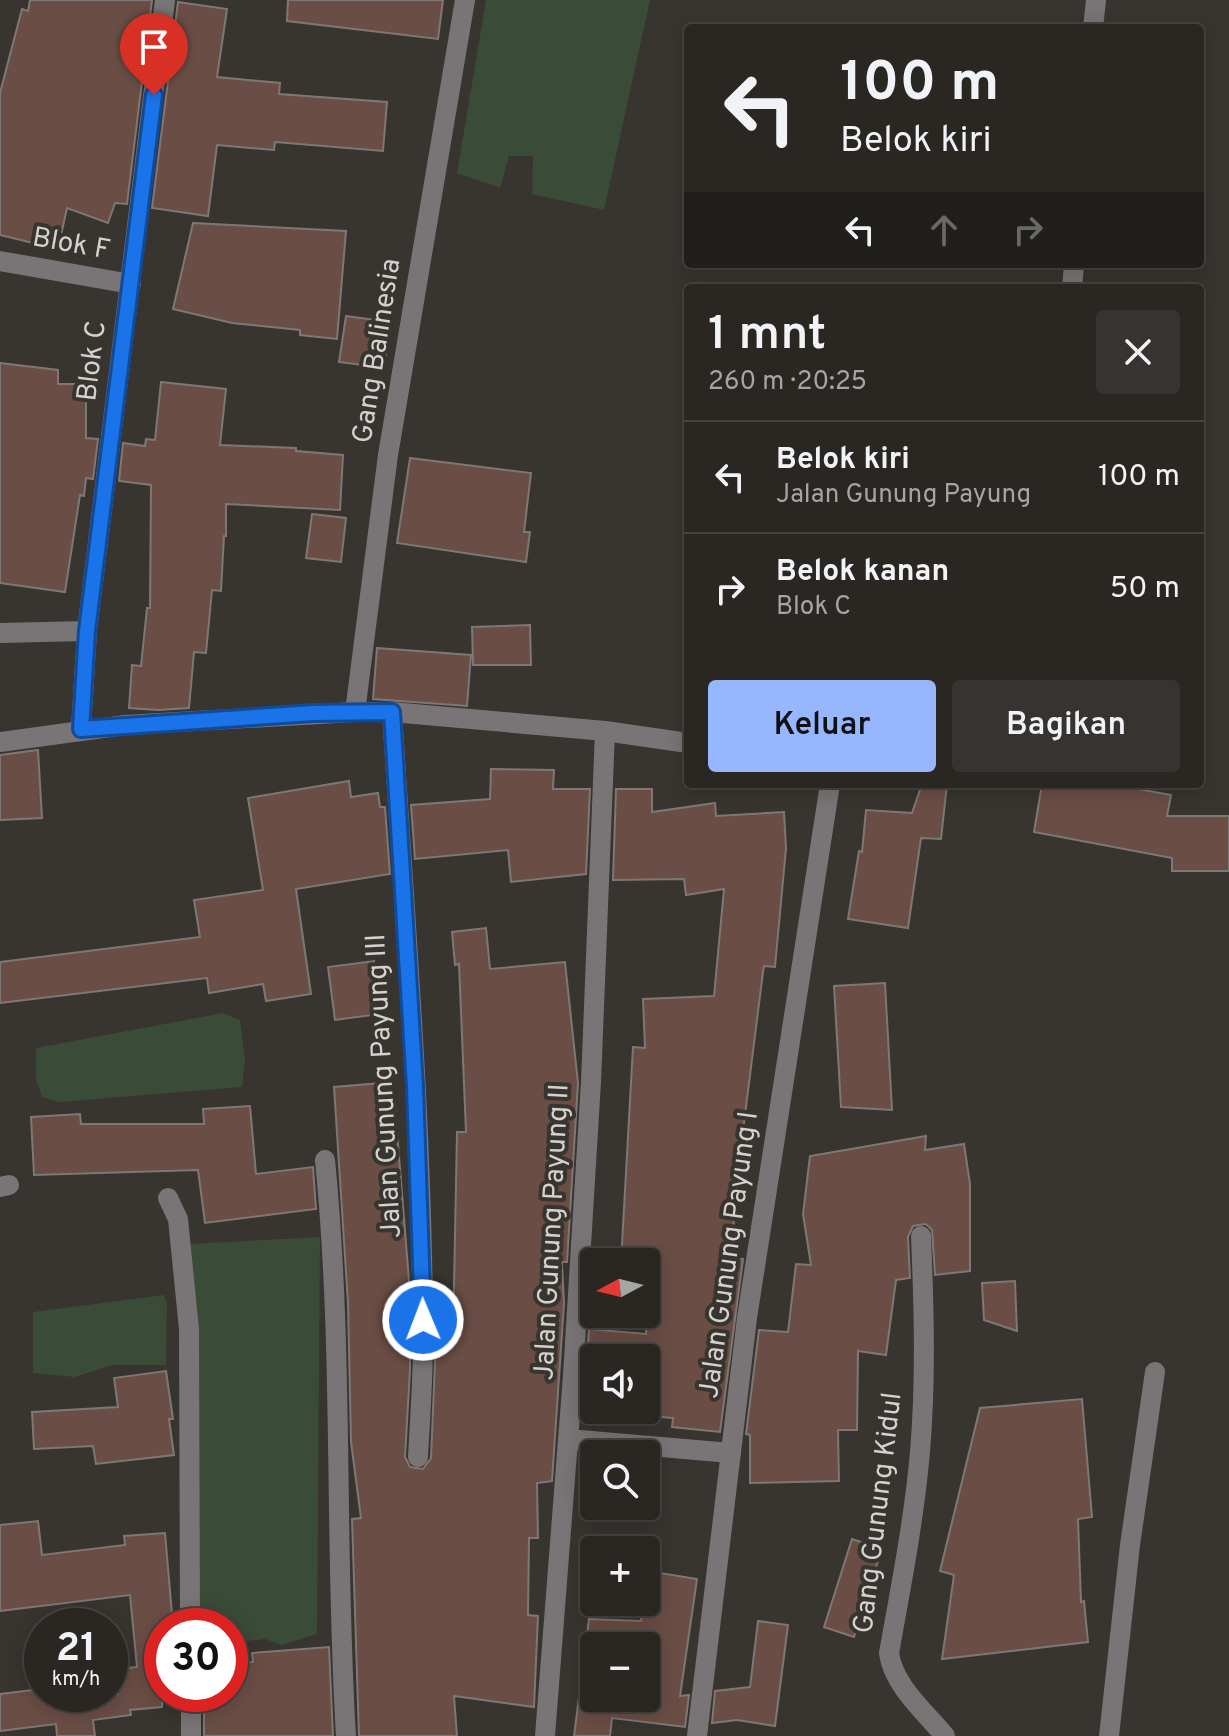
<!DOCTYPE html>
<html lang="id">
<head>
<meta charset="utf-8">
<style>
  :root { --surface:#2a2723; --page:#363330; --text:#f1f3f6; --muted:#a5a5a6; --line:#464441; --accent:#96b6fd }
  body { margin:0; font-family:Overpass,sans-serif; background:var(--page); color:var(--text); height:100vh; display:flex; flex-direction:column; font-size:30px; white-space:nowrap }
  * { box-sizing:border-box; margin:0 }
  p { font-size:26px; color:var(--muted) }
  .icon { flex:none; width:44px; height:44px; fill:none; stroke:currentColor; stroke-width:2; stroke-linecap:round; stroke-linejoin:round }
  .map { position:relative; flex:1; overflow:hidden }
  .sheet { position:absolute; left:684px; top:284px; width:520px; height:504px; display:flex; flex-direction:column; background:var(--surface); border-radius:8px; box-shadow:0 4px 20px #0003,0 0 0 2px var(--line) }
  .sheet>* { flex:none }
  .banner { position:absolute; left:684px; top:24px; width:520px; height:244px; border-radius:8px; box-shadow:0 4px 20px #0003,0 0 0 2px var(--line); background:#2a2723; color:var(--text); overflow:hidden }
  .needle { width:52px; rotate:263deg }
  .controls { position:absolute; left:580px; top:1248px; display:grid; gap:16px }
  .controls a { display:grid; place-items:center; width:80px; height:80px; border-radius:8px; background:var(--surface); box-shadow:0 4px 20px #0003,0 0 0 2px var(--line); font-size:40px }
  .speed { position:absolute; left:24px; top:1608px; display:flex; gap:16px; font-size:40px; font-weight:700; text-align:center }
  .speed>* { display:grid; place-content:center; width:104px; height:104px; border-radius:50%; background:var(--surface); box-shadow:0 4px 20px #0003,0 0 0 2px var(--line); line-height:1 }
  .speed small { font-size:20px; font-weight:400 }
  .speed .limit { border:12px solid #d22; background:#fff; color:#111 }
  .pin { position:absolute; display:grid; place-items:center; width:68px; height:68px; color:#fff; margin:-82px -34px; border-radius:50% 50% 50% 0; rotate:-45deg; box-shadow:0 0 8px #0007 }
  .pin .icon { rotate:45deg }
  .me { position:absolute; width:88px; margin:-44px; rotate:359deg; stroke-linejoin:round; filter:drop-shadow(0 0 6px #0008) }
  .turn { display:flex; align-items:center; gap:28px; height:168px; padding:0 24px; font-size:36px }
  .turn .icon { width:104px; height:104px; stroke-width:2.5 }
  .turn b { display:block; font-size:56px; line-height:68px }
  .lanes { display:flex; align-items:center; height:76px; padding:0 24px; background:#0003; justify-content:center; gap:40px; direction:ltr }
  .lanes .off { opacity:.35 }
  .round { display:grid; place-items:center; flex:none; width:84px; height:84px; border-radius:8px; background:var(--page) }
  .overview { display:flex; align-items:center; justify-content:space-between; height:136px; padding:0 24px }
  h1 { font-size:48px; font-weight:600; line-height:60px }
  .button { display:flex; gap:16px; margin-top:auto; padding:16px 24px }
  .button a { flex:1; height:92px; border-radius:8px; background:var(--accent); color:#111; font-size:32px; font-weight:600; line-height:92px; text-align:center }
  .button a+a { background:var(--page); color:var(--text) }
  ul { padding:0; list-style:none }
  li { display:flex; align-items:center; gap:24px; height:112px; padding:0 24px; border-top:2px solid var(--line) }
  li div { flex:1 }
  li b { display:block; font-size:30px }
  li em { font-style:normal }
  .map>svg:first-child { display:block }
  .green { fill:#3a4b38 }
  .building { fill:#6a4e46; stroke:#7f7775; stroke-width:2; fill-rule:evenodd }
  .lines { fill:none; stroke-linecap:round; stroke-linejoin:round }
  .minor { stroke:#797576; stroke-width:20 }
  .route-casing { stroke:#114b97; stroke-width:20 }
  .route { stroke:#1a73e8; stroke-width:14 }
  .labels { text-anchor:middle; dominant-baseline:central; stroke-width:8; stroke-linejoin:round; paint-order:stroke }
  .street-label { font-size:28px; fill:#d4d1ce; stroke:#38342f }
</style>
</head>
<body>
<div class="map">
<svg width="1229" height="1736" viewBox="0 0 1229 1736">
  <rect width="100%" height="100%" fill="#38342f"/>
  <g class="green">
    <path d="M 486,0 L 650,0 L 604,210 L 532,194 L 533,156 L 509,156 L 500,188 L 457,173 Z"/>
    <path d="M 223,1013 L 240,1020 L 245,1059 L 242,1087 L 59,1102 L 42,1097 L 36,1080 L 36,1048 Z"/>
    <path d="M 320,1237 L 317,1634 L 282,1645 L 265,1639 L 247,1641 L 230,1661 L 230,1626 L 198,1626 L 190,1244 Z"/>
    <path d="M 164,1295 L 167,1304 L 166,1365 L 112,1365 L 75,1377 L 33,1373 L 33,1312 Z"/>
  </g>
  <g class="building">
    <path d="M 30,0 L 152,0 L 127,204 L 115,203 L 108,223 L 67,208 L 58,249 L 0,235 L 0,93 L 22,9 L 28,11 Z"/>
    <path d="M 288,0 L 443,0 L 438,39 L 287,21 Z"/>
    <path d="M 178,2 L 227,9 L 217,77 L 280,83 L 279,94 L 387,102 L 383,151 L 275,142 L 274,150 L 217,145 L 208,216 L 152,208 Z"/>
    <path d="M 193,223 L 346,231 L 337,339 L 300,335 L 300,330 L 232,323 L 173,309 Z"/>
    <path d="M 346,316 L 391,322 L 384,368 L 339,362 Z"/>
    <path d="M 0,363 L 58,370 L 58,384 L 86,384 L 86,438 L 98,439 L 93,479 L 86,478 L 84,496 L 80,495 L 65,592 L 0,583 Z"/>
    <path d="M 161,382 L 226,389 L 220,445 L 296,448 L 296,451 L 343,455 L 340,510 L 226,504 L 226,536 L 224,536 L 221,591 L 212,590 L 206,653 L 194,652 L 189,708 L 158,710 L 129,708 L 132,665 L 141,666 L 147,608 L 150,608 L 151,485 L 119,481 L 123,443 L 145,446 L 146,439 L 155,440 Z"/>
    <path d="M 410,458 L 531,473 L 524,532 L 530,532 L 526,562 L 397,543 Z"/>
    <path d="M 312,514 L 346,518 L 341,562 L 306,558 Z"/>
    <path d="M 530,625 L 531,665 L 473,665 L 472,627 Z"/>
    <path d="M 377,648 L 471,655 L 467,706 L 373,699 Z"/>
    <path d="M 38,750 L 42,818 L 0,820 L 0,755 Z"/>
    <path d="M 491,769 L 554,770 L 553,789 L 590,789 L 586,874 L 511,882 L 508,850 L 415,859 L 411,805 L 490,799 Z"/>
    <path d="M 349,781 L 351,797 L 378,793 L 380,807 L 385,807 L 390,874 L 296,889 L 311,994 L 266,1001 L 263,984 L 209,993 L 207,978 L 0,1003 L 0,962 L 200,937 L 194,900 L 263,890 L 248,798 Z"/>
    <path d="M 922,784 L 947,784 L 941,839 L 921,838 L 908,928 L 848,919 L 859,851 L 862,852 L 866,810 L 912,813 Z"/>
    <path d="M 1042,784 L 1111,784 L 1171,795 L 1167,816 L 1229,816 L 1229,871 L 1172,871 L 1172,858 L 1034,832 Z"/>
    <path d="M 616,789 L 652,789 L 652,812 L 715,803 L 716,816 L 784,812 L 786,848 L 775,967 L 764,966 L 763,972 L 733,1210 L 736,1258 L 743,1259 L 720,1432 L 672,1427 L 673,1418 L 583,1411 L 589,1329 L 646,1334 L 646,1262 L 621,1262 L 633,1047 L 645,1048 L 643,999 L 714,996 L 724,889 L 686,895 L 684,879 L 613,880 ZM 594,1358 L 646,1358 L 646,1410 L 594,1410 Z"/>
    <path d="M 486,928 L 490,969 L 565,962 L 578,1083 L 567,1262 L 562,1262 L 562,1265 L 564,1303 L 552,1481 L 537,1483 L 538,1538 L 529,1538 L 528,1615 L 538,1616 L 534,1707 L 454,1696 L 457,1736 L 359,1736 L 352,1519 L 361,1518 L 351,1442 L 348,1303 L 334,1087 L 393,1082 L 410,1293 L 410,1370 L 405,1457 L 410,1467 L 423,1469 L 431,1458 L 436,1338 L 453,1338 L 457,1132 L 466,1132 L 459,964 L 455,965 L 452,932 Z"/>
    <path d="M 374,961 L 380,1014 L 335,1020 L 328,967 Z"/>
    <path d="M 885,983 L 892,1110 L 841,1107 L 834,986 Z"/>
    <path d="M 250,1106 L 256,1174 L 313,1167 L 316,1209 L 205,1223 L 198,1170 L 34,1175 L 31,1117 L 80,1114 L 81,1124 L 204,1124 L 203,1109 Z"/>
    <path d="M 926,1136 L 925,1150 L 964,1144 L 970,1184 L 970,1271 L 935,1275 L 932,1230 L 926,1224 L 913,1226 L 908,1237 L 910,1278 L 896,1280 L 886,1355 L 858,1351 L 857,1430 L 838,1430 L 839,1481 L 750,1483 L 750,1435 L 746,1434 L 759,1330 L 788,1332 L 796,1264 L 811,1265 L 803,1214 L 810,1156 Z"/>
    <path d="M 1015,1281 L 1017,1331 L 984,1320 L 982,1283 Z"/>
    <path d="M 166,1371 L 173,1419 L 169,1419 L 174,1455 L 96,1464 L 93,1446 L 34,1449 L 32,1412 L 118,1407 L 114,1378 Z"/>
    <path d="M 1082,1399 L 1092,1517 L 1078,1519 L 1081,1602 L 1084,1601 L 1088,1642 L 942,1659 L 954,1575 L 940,1571 L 980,1408 Z"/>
    <path d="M 38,1521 L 42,1555 L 125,1545 L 124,1536 L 165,1533 L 173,1626 L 162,1626 L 162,1707 L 130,1710 L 131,1715 L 93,1720 L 95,1736 L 57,1736 L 56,1724 L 0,1731 L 0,1694 L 42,1689 L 42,1694 L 118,1694 L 117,1669 L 137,1667 L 130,1595 L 0,1611 L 0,1525 Z"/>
    <path d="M 852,1539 L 882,1549 L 854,1637 L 824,1627 Z"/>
    <path d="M 648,1571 L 697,1579 L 680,1696 L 689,1695 L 685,1727 L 612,1718 L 610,1736 L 574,1736 L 589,1619 L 641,1621 L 644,1602 L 646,1602 ZM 594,1646 L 646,1646 L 646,1698 L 594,1698 Z"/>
    <path d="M 758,1621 L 788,1625 L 775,1726 L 737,1720 L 712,1723 L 715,1691 L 750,1687 Z"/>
    <path d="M 329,1647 L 333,1736 L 204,1736 L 204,1694 L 230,1694 L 230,1665 L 253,1662 L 252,1653 Z"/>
  </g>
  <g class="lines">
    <g class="minor">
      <path d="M 1093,28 L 1096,0"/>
      <path d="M 0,261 L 131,284"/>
      <path d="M 1072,288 L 1074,264"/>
      <path d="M 0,633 L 87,631"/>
      <path d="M 355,712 L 388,455 L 465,0"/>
      <path d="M 392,712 C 405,922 423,1132 423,1342 C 423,1380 420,1419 418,1457"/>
      <path d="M 81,729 L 87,631 L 165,0"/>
      <path d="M 0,742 L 125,725 L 355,712 L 392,712 L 605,731 L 688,743"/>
      <path d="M 325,1160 C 344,1351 334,1544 346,1736"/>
      <path d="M 0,1187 L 9,1185"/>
      <path d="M 168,1198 L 178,1219 L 189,1329 L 190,1626"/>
      <path d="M 921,1236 C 924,1308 926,1380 920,1452 C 914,1520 901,1586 889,1653 C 893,1685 925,1712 945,1736"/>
      <path d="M 568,1439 L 731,1453"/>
      <path d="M 191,1694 L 191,1736"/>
      <path d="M 545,1736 L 573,1376 L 591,1082 L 605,731"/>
      <path d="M 697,1736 L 747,1318 L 830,784"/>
      <path d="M 1109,1736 L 1130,1545 L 1155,1372"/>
    </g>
  </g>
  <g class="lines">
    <g class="route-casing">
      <path id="route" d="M 154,95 L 87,631 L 81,729 L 313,713 L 392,712 L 415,1087 L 423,1320"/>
    </g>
    <use href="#route" class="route"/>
  </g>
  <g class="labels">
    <g class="street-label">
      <text transform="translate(71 245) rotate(10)">Blok F</text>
      <text transform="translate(378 351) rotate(-81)">Gang Balinesia</text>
      <text transform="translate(93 361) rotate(-83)">Blok C</text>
      <text transform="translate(385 1086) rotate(-93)">Jalan Gunung Payung III</text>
      <text transform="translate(553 1232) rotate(-87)">Jalan Gunung Payung II</text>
      <text transform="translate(730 1255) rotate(-82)">Jalan Gunung Payung I</text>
      <text transform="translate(879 1513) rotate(-83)">Gang Gunung Kidul</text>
    </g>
  </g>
</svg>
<div class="controls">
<a><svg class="needle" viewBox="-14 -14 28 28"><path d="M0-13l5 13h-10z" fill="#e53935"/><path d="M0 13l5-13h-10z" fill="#a5a5a6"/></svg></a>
<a><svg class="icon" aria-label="sound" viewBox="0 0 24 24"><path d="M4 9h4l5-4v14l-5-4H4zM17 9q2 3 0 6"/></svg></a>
<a><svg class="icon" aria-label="search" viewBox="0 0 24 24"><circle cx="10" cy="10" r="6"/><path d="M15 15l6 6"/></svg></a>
<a>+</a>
<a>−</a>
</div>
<div class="speed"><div>21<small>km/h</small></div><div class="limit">30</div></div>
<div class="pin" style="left:154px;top:95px;background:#d93025"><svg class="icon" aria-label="arrive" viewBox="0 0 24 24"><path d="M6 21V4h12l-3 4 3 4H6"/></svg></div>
<svg class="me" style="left:423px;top:1320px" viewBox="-20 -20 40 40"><circle r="17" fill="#1a73e8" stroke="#fff" stroke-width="3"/><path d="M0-11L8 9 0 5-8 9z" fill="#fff"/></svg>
<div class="banner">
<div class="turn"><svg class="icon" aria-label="left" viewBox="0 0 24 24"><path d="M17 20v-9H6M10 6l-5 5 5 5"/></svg><div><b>100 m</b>Belok kiri</div></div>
<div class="lanes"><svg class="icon" aria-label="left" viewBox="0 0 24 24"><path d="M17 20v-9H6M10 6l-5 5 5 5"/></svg><svg class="icon off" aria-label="ahead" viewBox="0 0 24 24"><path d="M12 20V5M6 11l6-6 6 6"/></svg><svg class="icon off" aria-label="right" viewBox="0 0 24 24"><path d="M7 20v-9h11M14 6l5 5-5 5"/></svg></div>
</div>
<section class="sheet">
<div class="overview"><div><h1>1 mnt</h1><p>260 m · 20:25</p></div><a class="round"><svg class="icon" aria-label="close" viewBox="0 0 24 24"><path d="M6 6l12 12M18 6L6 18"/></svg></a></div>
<ul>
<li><svg class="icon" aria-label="left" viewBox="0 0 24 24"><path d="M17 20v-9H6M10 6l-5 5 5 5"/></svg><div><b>Belok kiri</b><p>Jalan Gunung Payung</p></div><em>100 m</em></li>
<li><svg class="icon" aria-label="right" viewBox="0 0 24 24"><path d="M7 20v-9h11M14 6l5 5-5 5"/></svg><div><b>Belok kanan</b><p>Blok C</p></div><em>50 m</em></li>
</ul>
<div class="button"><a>Keluar</a><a>Bagikan</a></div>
</section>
</div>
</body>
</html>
